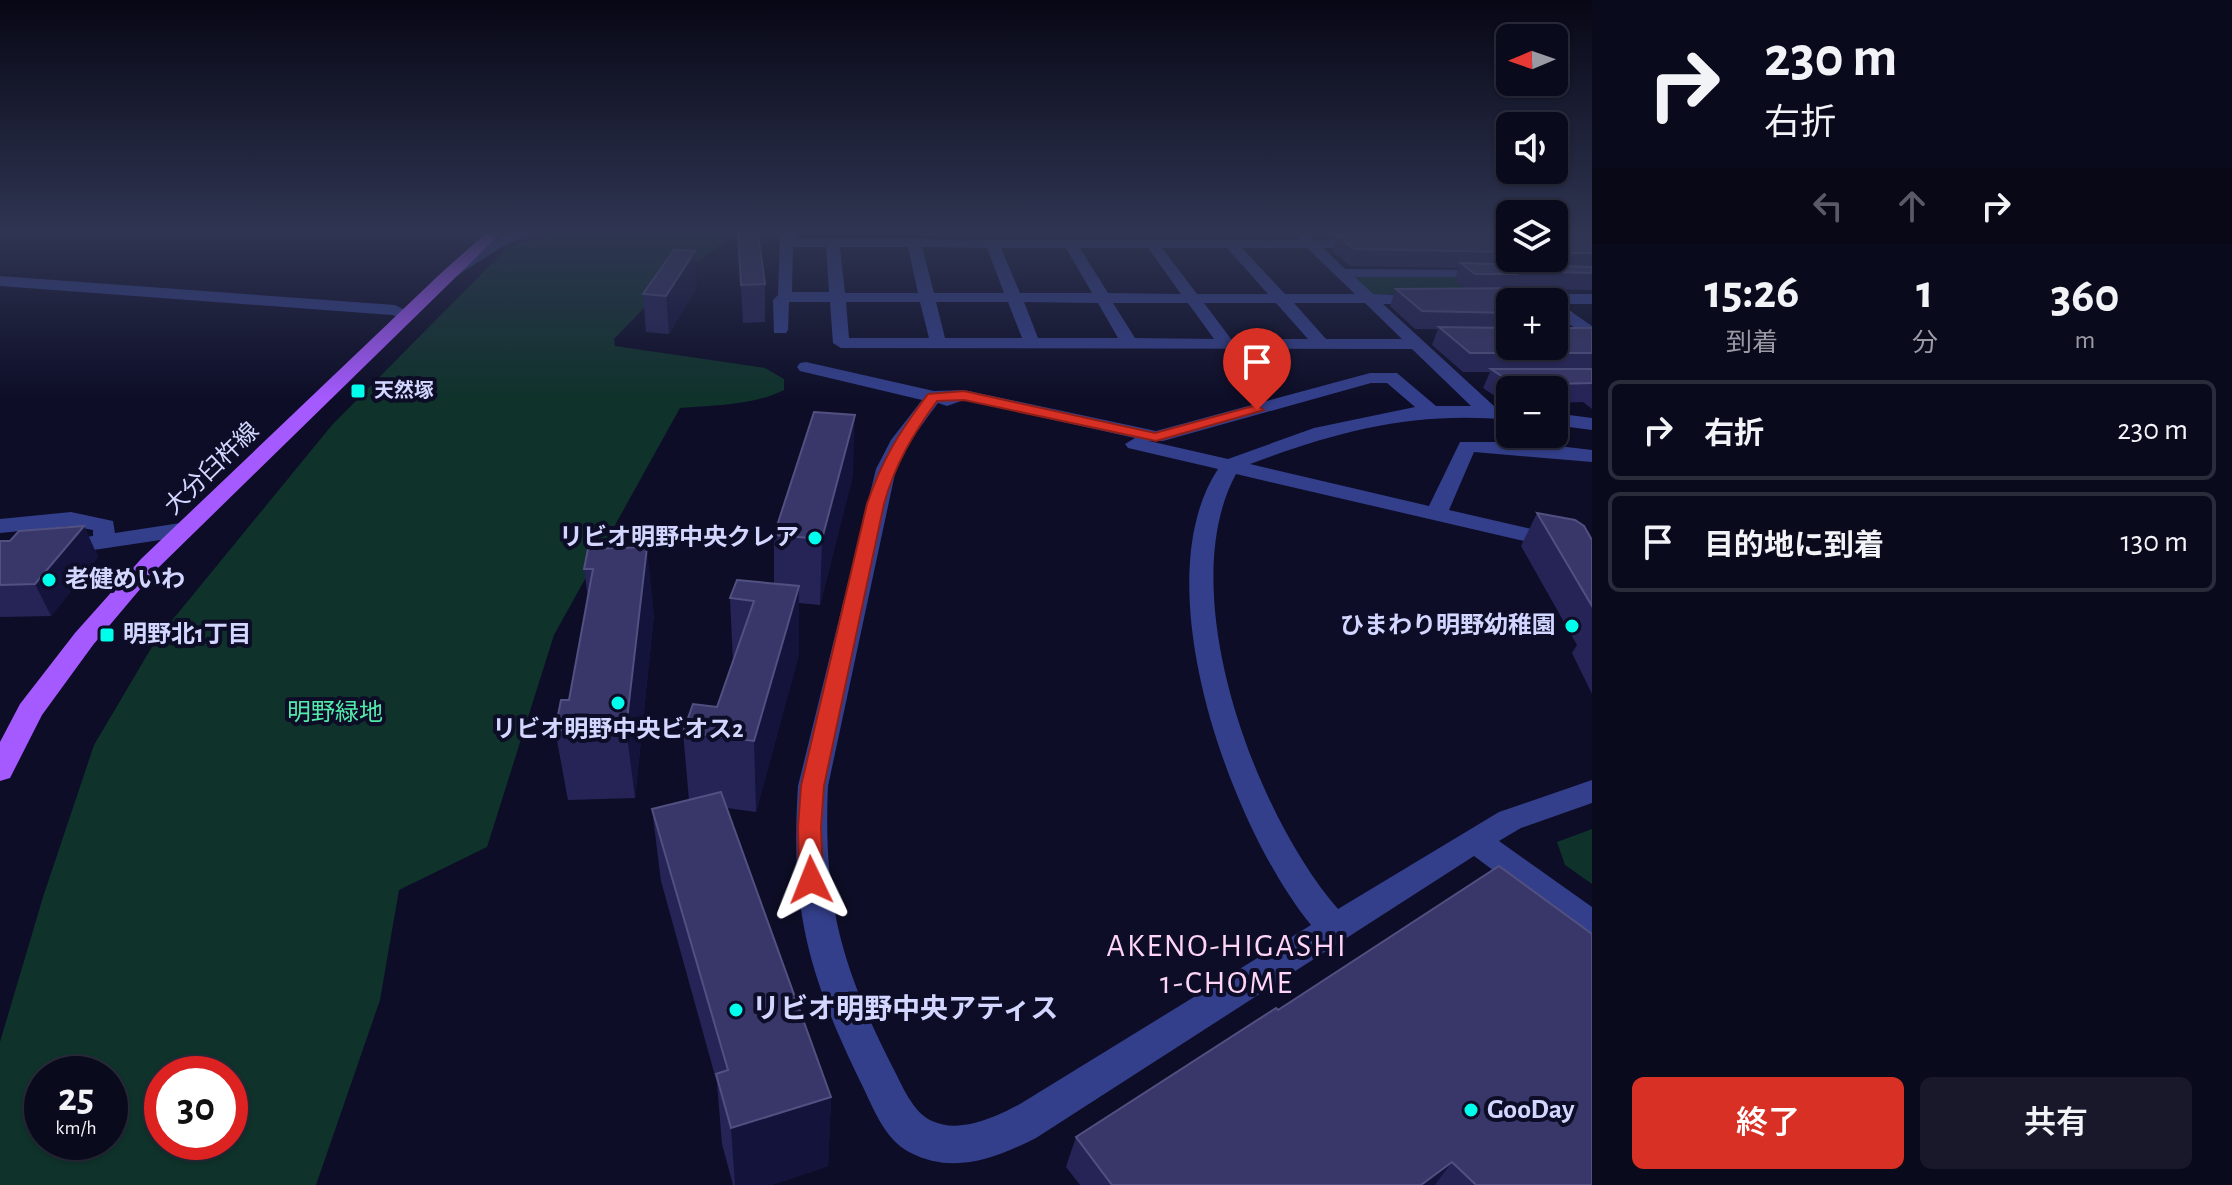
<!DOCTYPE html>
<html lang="ja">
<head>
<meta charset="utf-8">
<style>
  :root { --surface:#0a0a1d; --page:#18182a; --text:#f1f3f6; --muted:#999aa4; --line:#2a2b3b; --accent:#d93025 }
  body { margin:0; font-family:"Alegreya Sans","Noto Sans JP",sans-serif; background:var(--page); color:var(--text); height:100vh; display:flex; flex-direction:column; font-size:30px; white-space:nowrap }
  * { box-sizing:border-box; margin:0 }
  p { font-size:26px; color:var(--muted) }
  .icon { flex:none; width:44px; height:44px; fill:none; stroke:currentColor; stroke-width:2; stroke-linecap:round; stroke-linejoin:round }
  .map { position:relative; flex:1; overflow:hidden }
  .details { display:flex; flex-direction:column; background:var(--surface); width:640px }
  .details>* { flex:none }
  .guide { background:#0a0a1d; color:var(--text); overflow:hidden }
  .needle { width:52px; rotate:268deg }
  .tools { position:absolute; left:1496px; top:24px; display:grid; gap:16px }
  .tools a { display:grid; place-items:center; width:72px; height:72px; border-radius:12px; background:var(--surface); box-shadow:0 2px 6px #0004,0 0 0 2px var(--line); font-size:40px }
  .speed { position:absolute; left:24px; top:1056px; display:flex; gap:16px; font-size:40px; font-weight:700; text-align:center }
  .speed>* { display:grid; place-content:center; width:104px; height:104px; border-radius:50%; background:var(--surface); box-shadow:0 2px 6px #0004,0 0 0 2px var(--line); line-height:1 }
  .speed small { font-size:20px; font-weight:400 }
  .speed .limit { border:12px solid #d22; background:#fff; color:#111 }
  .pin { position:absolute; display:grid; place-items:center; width:68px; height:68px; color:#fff; margin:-82px -34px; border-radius:50% 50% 50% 0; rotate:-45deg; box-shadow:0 0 8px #0007 }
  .pin .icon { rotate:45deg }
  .me { position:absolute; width:88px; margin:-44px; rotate:358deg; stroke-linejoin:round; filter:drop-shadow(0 0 6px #0008) }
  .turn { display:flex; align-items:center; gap:28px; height:168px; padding:0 40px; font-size:36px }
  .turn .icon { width:104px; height:104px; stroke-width:2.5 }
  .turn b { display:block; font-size:56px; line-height:68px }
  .lanes { display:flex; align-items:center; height:76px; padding:0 40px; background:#0003; justify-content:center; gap:40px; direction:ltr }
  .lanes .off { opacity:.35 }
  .eta { display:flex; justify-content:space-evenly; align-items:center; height:136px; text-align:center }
  .eta b { font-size:48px; font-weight:600; line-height:56px }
  .cta { display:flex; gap:16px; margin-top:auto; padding:16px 40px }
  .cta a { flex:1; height:92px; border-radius:12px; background:var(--accent); color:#fff; font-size:32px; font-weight:600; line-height:92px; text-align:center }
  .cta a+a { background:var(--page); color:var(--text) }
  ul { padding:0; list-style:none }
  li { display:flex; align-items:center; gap:24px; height:100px; margin:0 16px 12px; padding:0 24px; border:4px solid var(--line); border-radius:12px }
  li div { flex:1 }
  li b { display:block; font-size:30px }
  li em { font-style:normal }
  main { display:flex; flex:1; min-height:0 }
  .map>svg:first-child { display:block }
  .green { fill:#0f322b; fill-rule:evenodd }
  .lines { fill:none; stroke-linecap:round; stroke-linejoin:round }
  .minor { fill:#333f8b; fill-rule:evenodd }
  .major { fill:#a55aff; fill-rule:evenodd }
  .wall { fill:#262457; fill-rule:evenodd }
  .shaded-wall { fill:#14133c }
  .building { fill:#393769; stroke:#515080; stroke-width:2 }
  .route { fill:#d93025; stroke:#8d1f18; stroke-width:2 }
  .poi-dot { fill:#00feec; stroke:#0d0d27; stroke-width:3 }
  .labels { text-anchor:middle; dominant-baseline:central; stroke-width:8; stroke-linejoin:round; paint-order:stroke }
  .far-poi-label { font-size:20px; font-weight:bold; fill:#d3d6ff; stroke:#0d0d27; text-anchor:start }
  .street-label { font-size:24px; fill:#d3d6ff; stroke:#0d0d27 }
  .poi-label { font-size:24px; font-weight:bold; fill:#d3d6ff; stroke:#0d0d27; text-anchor:end }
  .park-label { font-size:24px; fill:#53ebab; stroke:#0d0d27 }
  .near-poi-label { font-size:28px; font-weight:bold; fill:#d3d6ff; stroke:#0d0d27; text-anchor:start }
  .near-neighbourhood-label { font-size:32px; letter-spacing:2px; fill:#ffd5f7; stroke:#0d0d27 }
</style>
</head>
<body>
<main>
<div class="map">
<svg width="1592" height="1185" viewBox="0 0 1592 1185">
  <rect width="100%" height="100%" fill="#0d0d27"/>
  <g class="green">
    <path d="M 554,233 L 737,233 L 667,284 L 614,339 L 615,346 L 765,368 L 784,379 L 784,390 C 752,406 715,405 680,408 L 554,635 L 487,847 L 399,890 L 380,1000 L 316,1185 L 0,1185 L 0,1042 L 43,897 L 94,745 L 156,640 L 332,425 L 508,247 ZM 42,1074 L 110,1074 L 110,1142 L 42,1142 ZM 162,1074 L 230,1074 L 230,1142 L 162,1142 Z"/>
    <path d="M 1498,275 L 1530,294 L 1371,294 L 1351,277 Z"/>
    <path d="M 1592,829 L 1592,884 L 1565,865 L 1557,842 Z"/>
  </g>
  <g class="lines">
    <g class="minor">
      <path d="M 511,233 L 530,233 L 500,248 L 458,275 L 453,276 L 446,272 L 490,242 Z"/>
      <path d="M 780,233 L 794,233 L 794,239 L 1298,240 L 1299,235 L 1304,234 L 1314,240 L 1369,241 L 1371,244 L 1364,248 L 1323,248 L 1345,269 L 1495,270 L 1497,273 L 1490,277 L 1355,277 L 1373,294 L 1429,296 L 1432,299 L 1424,304 L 1383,304 L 1495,407 L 1510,408 L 1510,420 C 1414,411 1339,431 1250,464 L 1429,506 L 1460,442 L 1524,442 L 1592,450 L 1592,462 L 1474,452 L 1449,510 L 1592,543 L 1592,557 L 1236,474 C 1172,592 1256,815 1338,909 L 1499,812 L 1592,780 L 1592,803 L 1521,828 L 1499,841 L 1592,907 L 1592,939 L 1580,935 L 1474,856 L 1036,1138 C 994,1159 953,1175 909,1152 C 884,1139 873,1107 861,1083 C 808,974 790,909 798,786 L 876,469 L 891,440 L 922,400 L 800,371 L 797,367 L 800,363 L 806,362 L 934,391 L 964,390 L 1156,431 L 1370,373 L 1397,373 L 1436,406 L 1471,406 L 1412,349 L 841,348 L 833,343 L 830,302 L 789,302 L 788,330 L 786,333 L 774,333 L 773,300 L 778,295 ZM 793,247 L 826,247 L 829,292 L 792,292 ZM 840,247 L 908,247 L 918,293 L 845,293 ZM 922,247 L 987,248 L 1004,293 L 934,293 ZM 1001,248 L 1066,248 L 1092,293 L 1020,293 ZM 1080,248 L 1148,248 L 1181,294 L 1108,293 ZM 1162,248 L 1227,248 L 1268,294 L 1197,294 ZM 1242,248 L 1307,248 L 1355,294 L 1285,294 ZM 846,302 L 920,302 L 929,338 L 849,338 ZM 936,302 L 1008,302 L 1022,338 L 945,338 ZM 1024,302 L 1098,303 L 1118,338 L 1038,338 ZM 1113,303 L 1188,303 L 1214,339 L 1135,338 ZM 1204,303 L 1276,303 L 1308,339 L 1231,339 ZM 1294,303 L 1365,303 L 1402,339 L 1326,339 ZM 1371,383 L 1387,383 L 1415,407 L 1314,428 L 1228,459 L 1149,441 L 1163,441 ZM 964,400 L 1135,438 L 1125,444 L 1128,448 L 1218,469 C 1142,584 1232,829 1311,925 L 1020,1104 C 996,1117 960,1134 932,1121 C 913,1113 902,1085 893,1068 C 841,966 823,901 828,786 L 896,469 L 910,441 L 938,403 L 947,406 Z"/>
      <path d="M 0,276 L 395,305 L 415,315 L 407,320 L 392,315 L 0,286 Z"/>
      <path d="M 1521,294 L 1592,294 L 1592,304 L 1560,304 L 1592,326 L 1592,339 L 1554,314 L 1554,302 L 1515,302 L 1516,296 Z"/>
      <path d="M 1554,413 L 1592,418 L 1592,430 L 1554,425 Z"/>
      <path d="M 71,512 L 113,521 L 115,533 L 187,522 L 198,529 L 187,536 L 0,564 L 0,550 L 93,536 L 93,530 L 71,526 L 0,533 L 0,519 Z"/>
    </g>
    <path class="major" d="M 486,233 L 501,233 L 157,569 L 93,645 L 42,715 L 10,778 L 0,781 L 0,742 L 20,704 L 75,633 L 141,559 L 440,274 Z"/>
  </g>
  <g class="wall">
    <path d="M 1310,233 L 1510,233 L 1510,258 L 1554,258 L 1554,233 L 1585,233 L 1584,235 L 1592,235 L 1592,290 L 1536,289 L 1570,312 L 1563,328 L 1592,328 L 1592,409 L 1583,402 L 1554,403 L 1554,390 L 1510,390 L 1510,399 L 1501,400 L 1483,388 L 1490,372 L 1463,372 L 1432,345 L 1438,329 L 1415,329 L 1390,306 L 1396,289 L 1465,288 L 1454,280 L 1459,268 L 1350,266 L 1332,251 L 1336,237 L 1315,237 ZM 1510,302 L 1554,346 L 1510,346 Z"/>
    <path d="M 738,235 L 765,284 L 765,322 L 743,323 Z"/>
    <path d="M 697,287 L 669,334 L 646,332 L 643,294 Z"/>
    <path d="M 853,475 L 820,605 L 799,603 L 799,654 L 756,812 L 727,808 L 831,1097 L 828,1166 L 771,1185 L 733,1185 L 722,1144 L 717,1083 L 661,881 L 652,809 L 689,800 L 683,732 L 717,707 L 733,662 L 730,598 L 774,584 L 774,535 Z"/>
    <path d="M 1537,513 L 1592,540 L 1592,694 L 1572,653 L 1577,645 L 1521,546 Z"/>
    <path d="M 84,526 L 98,557 L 51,616 L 0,617 L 0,541 L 10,541 Z"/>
    <path d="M 588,549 L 654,614 L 635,798 L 568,800 L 555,730 L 569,700 L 588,598 L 584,569 Z"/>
    <path d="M 1278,1010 L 1592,1185 L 1080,1185 L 1066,1167 L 1076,1137 Z"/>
  </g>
  <g class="shaded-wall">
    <path d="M 695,251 L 697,287 L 669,334 L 666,296 Z"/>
    <path d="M 855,415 L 853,475 L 820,605 L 822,539 Z"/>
    <path d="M 84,526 L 98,557 L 51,616 L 35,584 Z"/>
    <path d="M 647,547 L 654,614 L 635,798 L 626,728 Z"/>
    <path d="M 799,586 L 799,654 L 756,812 L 754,741 Z"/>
    <path d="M 831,1097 L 828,1166 L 771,1185 L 735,1185 L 731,1128 Z"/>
    <path d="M 1452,1162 L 1435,1185 L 1421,1185 Z"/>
  </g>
  <g class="building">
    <path d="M 1554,233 L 1592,235 L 1592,253 L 1554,253 Z"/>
    <path d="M 758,234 L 765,284 L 741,285 L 738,235 Z"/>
    <path d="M 1336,235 L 1510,235 L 1510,252 L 1355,249 Z"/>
    <path d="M 674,250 L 695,251 L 666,296 L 643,294 Z"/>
    <path d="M 1461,263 L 1592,267 L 1592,273 L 1511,271 L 1515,274 L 1475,274 Z"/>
    <path d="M 1535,288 L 1570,312 L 1560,313 L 1559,325 L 1562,328 L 1592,328 L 1592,353 L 1470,353 L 1439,327 L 1510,328 L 1510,346 L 1554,346 L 1554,302 L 1510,302 L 1510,313 L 1422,311 L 1396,289 Z"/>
    <path d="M 1491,369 L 1592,369 L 1592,383 L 1555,384 L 1546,377 L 1509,381 Z"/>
    <path d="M 814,412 L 855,415 L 822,539 L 774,535 Z"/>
    <path d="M 1537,513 L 1575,520 L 1584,526 L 1592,540 L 1592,606 Z"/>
    <path d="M 84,526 L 35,584 L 0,585 L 0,541 L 10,541 L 19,531 Z"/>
    <path d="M 647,547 L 626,728 L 555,730 L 561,700 L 569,700 L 593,569 L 584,569 L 588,549 Z"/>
    <path d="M 737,580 L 799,586 L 754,741 L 683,732 L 693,704 L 717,707 L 754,601 L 730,598 Z"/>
    <path d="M 721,792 L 831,1097 L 731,1128 L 716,1074 L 728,1070 L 652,809 Z"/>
    <path d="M 1499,866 L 1592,934 L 1592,1185 L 1476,1185 L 1452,1162 L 1421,1185 L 1112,1185 L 1076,1137 L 1276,1008 L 1278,1010 Z"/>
  </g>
  <linearGradient id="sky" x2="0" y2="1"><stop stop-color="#070715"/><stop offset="0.58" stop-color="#2f3552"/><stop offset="1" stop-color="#2f3552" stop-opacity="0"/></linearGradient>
  <rect width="1592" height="399" fill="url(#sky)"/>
  <path class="route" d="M 964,391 L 1155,433 L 1257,405 L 1264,410 L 1156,441 L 964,400 L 937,401 C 913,434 895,464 884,504 L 824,786 L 821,827 L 823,880 L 819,887 L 811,890 L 802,887 L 799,880 L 798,827 L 801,786 L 867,504 C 882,459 900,431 928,394 Z"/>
  <g class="poi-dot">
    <rect x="350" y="383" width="16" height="16" rx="4"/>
    <circle cx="815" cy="538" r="8"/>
    <circle cx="49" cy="580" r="8"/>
    <circle cx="1572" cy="626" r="8"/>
    <rect x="99" y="627" width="16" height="16" rx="4"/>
    <circle cx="618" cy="703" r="8"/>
    <circle cx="736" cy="1010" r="8"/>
    <circle cx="1471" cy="1110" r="8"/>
  </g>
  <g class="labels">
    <g class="far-poi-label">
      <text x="374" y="391">天然塚</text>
    </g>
    <g class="street-label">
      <text transform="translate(212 469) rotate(-44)">大分臼杵線</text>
    </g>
    <g class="poi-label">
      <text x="799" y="538">リビオ明野中央クレア</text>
      <text x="65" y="580" text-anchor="start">老健めいわ</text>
      <text x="1556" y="626">ひまわり明野幼稚園</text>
      <text x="123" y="635" text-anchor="start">明野北1丁目</text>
      <text x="618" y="730" text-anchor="middle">リビオ明野中央ビオス2</text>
    </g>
    <g class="park-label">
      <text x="335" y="713">明野緑地</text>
    </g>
    <g class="near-poi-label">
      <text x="752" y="1010">リビオ明野中央アティス</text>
      <text x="1487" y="1110">GooDay</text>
    </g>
    <g class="near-neighbourhood-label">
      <text x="1227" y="946">AKENO-HIGASHI<tspan x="1227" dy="37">1-CHOME</tspan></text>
    </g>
  </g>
</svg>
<div class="tools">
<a><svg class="needle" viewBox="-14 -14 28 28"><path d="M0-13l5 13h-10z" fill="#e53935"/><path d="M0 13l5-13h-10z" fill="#999aa4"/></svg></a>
<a><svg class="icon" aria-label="sound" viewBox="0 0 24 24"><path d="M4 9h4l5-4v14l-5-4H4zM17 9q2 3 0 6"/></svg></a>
<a><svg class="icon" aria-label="layers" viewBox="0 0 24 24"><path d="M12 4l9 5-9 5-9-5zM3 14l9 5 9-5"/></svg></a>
<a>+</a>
<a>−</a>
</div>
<div class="speed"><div>25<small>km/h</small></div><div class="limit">30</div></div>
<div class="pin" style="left:1257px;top:410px;background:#d93025"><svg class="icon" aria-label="arrive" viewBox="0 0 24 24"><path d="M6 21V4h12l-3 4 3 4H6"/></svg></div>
<svg class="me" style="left:811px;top:880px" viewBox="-20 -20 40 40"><path d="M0-17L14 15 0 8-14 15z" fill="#d93025" stroke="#fff" stroke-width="4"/></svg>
</div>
<section class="details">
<div class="guide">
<div class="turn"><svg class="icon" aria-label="right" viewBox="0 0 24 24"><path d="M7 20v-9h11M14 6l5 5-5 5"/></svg><div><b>230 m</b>右折</div></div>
<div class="lanes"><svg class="icon off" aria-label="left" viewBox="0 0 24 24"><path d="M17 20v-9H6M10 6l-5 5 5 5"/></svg><svg class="icon off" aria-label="ahead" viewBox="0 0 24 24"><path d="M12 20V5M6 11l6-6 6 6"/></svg><svg class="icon" aria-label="right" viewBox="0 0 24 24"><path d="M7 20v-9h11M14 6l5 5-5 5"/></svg></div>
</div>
<div class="eta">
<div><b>15:26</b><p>到着</p></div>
<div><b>1</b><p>分</p></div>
<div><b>360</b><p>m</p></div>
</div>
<ul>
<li><svg class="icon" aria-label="right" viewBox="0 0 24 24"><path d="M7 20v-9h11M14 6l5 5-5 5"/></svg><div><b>右折</b></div><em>230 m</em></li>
<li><svg class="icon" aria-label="arrive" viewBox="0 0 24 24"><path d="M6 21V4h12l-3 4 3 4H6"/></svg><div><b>目的地に到着</b></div><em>130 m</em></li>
</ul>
<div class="cta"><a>終了</a><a>共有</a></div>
</section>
</main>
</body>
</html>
